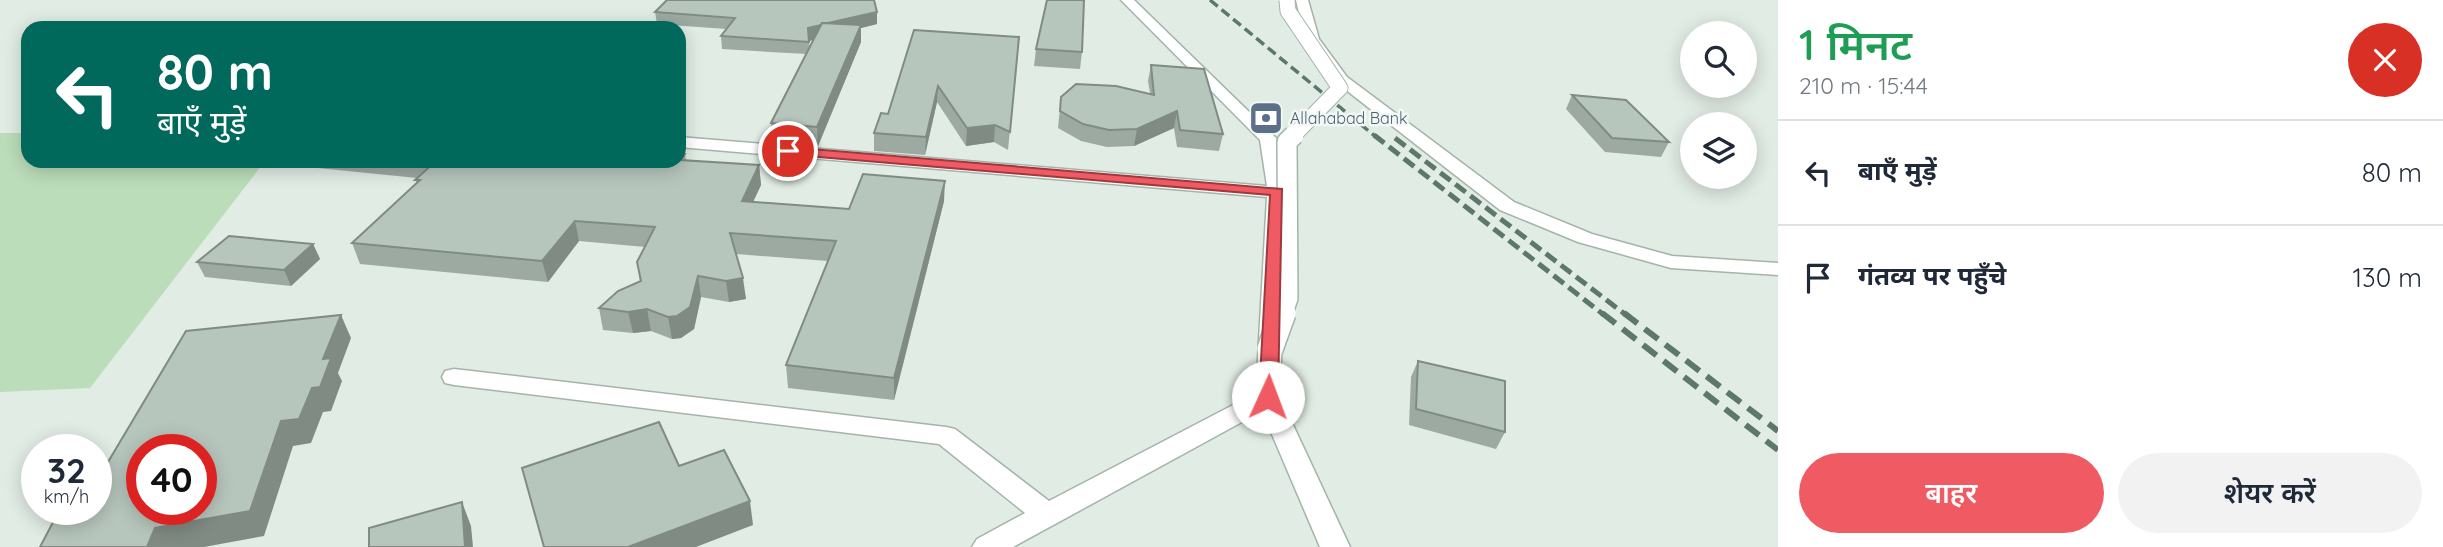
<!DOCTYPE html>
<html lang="hi">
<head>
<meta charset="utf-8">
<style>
  :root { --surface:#fff; --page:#f2f2f3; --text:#1f2937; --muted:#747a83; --line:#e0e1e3; --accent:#f05a62 }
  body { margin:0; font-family:Quicksand,"Noto Sans Devanagari",sans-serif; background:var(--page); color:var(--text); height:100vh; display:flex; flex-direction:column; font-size:26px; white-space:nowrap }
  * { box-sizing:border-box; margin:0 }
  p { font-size:23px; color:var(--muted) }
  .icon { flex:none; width:38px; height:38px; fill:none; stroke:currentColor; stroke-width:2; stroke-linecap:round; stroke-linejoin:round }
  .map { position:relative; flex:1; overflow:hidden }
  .sheet { display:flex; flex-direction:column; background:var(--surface); width:665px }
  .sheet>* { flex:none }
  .guide { position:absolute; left:21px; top:21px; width:665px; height:147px; border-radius:21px; box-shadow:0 4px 18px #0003; background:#00695c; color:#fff; overflow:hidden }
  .tools { position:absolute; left:1680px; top:21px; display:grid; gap:14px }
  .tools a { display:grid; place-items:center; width:77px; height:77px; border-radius:50%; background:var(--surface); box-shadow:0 4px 18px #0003; font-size:35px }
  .speed { position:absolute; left:21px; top:434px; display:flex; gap:14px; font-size:35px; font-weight:700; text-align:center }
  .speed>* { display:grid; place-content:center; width:91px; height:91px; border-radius:50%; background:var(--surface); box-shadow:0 4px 18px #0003; line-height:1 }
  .speed small { font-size:18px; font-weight:400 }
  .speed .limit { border:10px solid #d22; background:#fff; color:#111 }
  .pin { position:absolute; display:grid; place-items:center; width:60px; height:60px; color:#fff; margin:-30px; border:4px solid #fff; border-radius:50%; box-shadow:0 2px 7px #0007 }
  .me { position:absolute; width:77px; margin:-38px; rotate:2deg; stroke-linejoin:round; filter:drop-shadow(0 0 5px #0008) }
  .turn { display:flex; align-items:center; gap:24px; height:147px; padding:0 21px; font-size:32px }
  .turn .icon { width:91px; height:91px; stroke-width:2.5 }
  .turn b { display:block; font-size:49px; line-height:60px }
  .round { display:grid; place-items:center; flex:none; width:74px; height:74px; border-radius:37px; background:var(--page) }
  .headline { display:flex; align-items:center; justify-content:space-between; height:119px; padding:0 21px }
  h1 { font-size:42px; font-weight:600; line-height:52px; color:#1e9e55 }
  .primary-button { display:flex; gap:14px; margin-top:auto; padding:14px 21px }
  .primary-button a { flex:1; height:80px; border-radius:42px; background:var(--accent); color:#fff; font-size:28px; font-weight:600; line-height:80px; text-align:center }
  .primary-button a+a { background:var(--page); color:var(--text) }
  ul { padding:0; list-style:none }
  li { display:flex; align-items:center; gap:21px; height:105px; padding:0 21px; border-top:2px solid var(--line) }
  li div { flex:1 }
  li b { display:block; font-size:26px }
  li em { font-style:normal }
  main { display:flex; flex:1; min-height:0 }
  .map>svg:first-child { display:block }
  .green { fill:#bbddba }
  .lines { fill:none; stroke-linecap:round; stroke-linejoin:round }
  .minor-casing { stroke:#a4b4a9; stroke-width:3 }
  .minor { fill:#fff; fill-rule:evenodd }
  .rail-far2 { stroke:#5c7868; stroke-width:3.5; stroke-dasharray:10 5; stroke-linecap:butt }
  .rail-far1 { stroke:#5c7868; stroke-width:5; stroke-dasharray:13 6; stroke-linecap:butt }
  .rail { stroke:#5c7868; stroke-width:6; stroke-dasharray:17 9; stroke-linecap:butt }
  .minor-bridge-far2-casing { stroke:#a4b4a9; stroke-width:17; stroke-linecap:butt }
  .minor-bridge-far1-casing { stroke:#a4b4a9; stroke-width:22; stroke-linecap:butt }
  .minor-bridge-casing { stroke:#a4b4a9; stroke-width:28; stroke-linecap:butt }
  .minor-bridge-far2 { stroke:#fff; stroke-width:15 }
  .minor-bridge-far1 { stroke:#fff; stroke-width:19 }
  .minor-bridge { stroke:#fff; stroke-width:25 }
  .wall { fill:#9daaa2; fill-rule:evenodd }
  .shaded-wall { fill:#808b84 }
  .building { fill:#b7c6bc; stroke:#808b84; stroke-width:2; fill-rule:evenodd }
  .route { fill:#f05a62; stroke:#9c3a40; stroke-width:2 }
  .labels { text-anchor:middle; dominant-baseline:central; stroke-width:5; stroke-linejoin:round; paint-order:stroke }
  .far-service-label { font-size:16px; fill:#4e5e75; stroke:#f2f8f3; text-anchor:start }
</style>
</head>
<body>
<main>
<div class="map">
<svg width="1778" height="547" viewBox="0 0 1778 547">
  <rect width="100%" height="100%" fill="#e1ece4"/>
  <path class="green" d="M 0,133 L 28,133 L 28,161 L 265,161 L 90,388 L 0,392 Z"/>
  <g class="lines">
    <g class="minor-casing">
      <g id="minor">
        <path d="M 1121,0 L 1134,0 L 1277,139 L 1286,192 L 1280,397 L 1350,547 L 1320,547 L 1262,411 L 1013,547 L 972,547 L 977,539 L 1025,513 L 939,444 L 454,385 L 445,383 L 442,377 L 445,371 L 454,369 L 946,427 L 955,429 L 1049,501 L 1256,393 L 1267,197 L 679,147 L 679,137 L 1267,186 L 1260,140 Z"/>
        <path d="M 1296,0 L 1308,0 L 1319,39 L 1347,77 L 1514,202 L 1592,234 L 1672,256 L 1778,263 L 1778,275 L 1671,268 L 1578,242 L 1500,210 L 1337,83 L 1305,39 Z"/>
      </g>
    </g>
    <use href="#minor" class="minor"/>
    <path class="rail-far2" d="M 1210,0 L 1376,137"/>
    <g class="rail-far1">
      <path d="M 1374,135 L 1604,315"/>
      <path d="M 1395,138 L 1626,315"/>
    </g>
    <g class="rail">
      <path d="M 1602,313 L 1778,450"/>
      <path d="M 1624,313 L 1778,431"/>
    </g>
    <g class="minor-bridge-far2-casing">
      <path id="minor-bridge-far2" d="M 1287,0 L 1288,11 L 1340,88 L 1292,137"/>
    </g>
    <g class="minor-bridge-far1-casing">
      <path id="minor-bridge-far1" d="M 1282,315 L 1288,298 L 1287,142 L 1294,135"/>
    </g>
    <g class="minor-bridge-casing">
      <path id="minor-bridge" d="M 1270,349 L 1283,313"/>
    </g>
    <use href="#minor-bridge-far2" class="minor-bridge-far2"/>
    <use href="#minor-bridge-far1" class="minor-bridge-far1"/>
    <use href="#minor-bridge" class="minor-bridge"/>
  </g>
  <g class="wall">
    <path d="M 655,12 L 877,24 L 861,28 L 861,42 L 818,146 L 772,142 L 771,123 L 806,54 L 722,49 L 721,36 L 726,29 L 657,24 ZM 814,40 L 810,48 L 809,41 Z"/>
    <path d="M 1019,37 L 1008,150 L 994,142 L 966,146 L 937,102 L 925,155 L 874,151 L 874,133 L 888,114 Z"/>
    <path d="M 1036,49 L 1082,52 L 1080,69 L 1034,66 Z"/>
    <path d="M 1151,65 L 1223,134 L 1219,151 L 1177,147 L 1174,128 L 1134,146 L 1107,147 L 1081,141 L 1058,128 L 1061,97 L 1150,93 L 1148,81 Z"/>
    <path d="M 1572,95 L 1669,142 L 1661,157 L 1605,152 L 1566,109 Z"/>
    <path d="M 685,154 L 686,160 L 759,165 L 761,185 L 753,202 L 849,209 L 944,201 L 894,400 L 788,388 L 786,365 L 828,261 L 736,254 L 746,299 L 729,302 L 701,297 L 694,329 L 681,338 L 672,339 L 651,331 L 633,333 L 603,330 L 599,308 L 640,281 L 637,262 L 645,247 L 579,241 L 548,282 L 360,264 L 352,243 L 417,183 L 415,180 L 417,178 L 308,167 L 306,161 L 679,161 Z"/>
    <path d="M 313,244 L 320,259 L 291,286 L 205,277 L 197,262 Z"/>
    <path d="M 1418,361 L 1505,432 L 1496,449 L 1409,425 L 1411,377 Z"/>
  </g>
  <g class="shaded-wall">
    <path d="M 877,12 L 877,24 L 861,28 L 861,42 L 818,146 L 817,127 L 859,29 L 809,41 L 808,28 Z"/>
    <path d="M 938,86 L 937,102 L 925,155 L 926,137 Z"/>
    <path d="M 1177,111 L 1174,128 L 1134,146 L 1137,129 Z"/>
    <path d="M 995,125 L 994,142 L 966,146 L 967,128 Z"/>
    <path d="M 759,165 L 761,185 L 744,221 L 742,201 Z"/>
    <path d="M 945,181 L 944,201 L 894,400 L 894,378 Z"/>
    <path d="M 575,221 L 579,241 L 548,282 L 542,261 Z"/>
    <path d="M 313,244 L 320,259 L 291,286 L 284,270 Z"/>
    <path d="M 698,276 L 701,297 L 694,329 L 681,338 L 672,339 L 668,317 Z"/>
    <path d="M 743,278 L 746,299 L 729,302 L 726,281 Z"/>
    <path d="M 647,309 L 651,331 L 633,333 L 628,312 Z"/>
    <path d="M 341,315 L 351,338 L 338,373 L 342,381 L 331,411 L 323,412 L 311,443 L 293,446 L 264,536 L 204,547 L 147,547 L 155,528 L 281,421 L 323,359 Z"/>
    <path d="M 750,501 L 753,525 L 696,547 L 628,547 Z"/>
    <path d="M 462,502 L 471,526 L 473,547 L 465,547 Z"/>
  </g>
  <g class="building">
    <path d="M 667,0 L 874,0 L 877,12 L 828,23 L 822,23 L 821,25 L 808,28 L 809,42 L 721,36 L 735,18 L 655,12 Z"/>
    <path d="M 1047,0 L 1084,0 L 1082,52 L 1036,49 Z"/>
    <path d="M 822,23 L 861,25 L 817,127 L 771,123 Z"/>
    <path d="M 914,30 L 1019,37 L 1010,132 L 995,125 L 967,128 L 938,86 L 926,137 L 874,133 L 881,113 L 888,114 Z"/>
    <path d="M 1151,65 L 1204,69 L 1223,134 L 1180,130 L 1177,111 L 1137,129 L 1109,130 L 1083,124 L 1060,111 L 1061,97 L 1076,84 L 1116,86 L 1154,95 Z"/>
    <path d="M 1572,95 L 1626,100 L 1669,142 L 1612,138 Z"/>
    <path d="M 679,153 L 685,154 L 681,160 L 759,165 L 742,201 L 849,209 L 863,174 L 945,181 L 894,378 L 786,365 L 836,241 L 730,233 L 743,278 L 726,281 L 698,276 L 690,307 L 677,316 L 668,317 L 647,309 L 628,312 L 599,308 L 618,291 L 641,281 L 637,262 L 655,227 L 575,221 L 542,261 L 352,243 L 420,180 L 415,180 L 436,161 L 679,161 Z"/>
    <path d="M 229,236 L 313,244 L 284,270 L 197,262 Z"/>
    <path d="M 341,315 L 323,359 L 331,358 L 320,387 L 312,388 L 299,419 L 281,421 L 250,511 L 155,528 L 147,547 L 40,547 L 60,509 L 96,509 L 96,464 L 108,462 L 186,331 ZM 142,450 L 201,450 L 201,509 L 142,509 Z"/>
    <path d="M 1418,361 L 1505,381 L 1505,432 L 1416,409 Z"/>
    <path d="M 659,422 L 679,466 L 724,450 L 750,501 L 628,547 L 544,547 L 522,468 Z"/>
    <path d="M 462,502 L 465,547 L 369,547 L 369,528 Z"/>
  </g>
  <path class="route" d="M 788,147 L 1282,189 L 1278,397 L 1268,404 L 1259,397 L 1270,195 L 783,154 L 783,149 Z"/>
  <defs>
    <g id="bank-square" transform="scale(1.75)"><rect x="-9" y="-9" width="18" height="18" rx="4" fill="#5c6f8a" stroke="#f2f8f3"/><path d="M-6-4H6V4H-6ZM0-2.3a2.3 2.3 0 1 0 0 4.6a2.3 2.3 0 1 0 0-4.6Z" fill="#fff"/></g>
  </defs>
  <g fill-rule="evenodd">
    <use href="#bank-square" x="1266" y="118"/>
  </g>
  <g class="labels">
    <g class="far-service-label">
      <text x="1290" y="118">Allahabad Bank</text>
    </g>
  </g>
</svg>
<div class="tools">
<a><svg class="icon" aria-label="search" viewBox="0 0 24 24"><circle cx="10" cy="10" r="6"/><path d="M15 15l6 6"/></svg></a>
<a><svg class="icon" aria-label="layers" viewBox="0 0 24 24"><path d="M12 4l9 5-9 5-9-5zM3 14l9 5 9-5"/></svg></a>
</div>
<div class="speed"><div>32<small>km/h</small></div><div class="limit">40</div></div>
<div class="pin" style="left:788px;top:151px;background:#d93025"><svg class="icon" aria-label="arrive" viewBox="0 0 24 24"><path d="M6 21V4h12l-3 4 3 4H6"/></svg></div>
<svg class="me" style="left:1268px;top:397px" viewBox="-20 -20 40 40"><circle r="19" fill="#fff"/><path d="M0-13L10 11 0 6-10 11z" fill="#f05a62"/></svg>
<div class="guide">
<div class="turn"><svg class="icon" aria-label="left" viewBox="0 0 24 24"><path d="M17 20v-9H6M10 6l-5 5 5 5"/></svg><div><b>80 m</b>बाएँ मुड़ें</div></div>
</div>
</div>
<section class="sheet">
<div class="headline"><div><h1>1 मिनट</h1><p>210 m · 15:44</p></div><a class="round" style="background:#d93025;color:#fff"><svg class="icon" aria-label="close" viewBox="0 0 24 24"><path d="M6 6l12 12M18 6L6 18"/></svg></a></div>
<ul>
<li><svg class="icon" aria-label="left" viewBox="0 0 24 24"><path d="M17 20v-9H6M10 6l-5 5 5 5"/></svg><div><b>बाएँ मुड़ें</b></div><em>80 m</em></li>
<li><svg class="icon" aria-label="arrive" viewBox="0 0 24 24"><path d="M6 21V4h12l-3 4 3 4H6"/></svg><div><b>गंतव्य पर पहुँचे</b></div><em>130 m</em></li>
</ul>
<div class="primary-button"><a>बाहर</a><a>शेयर करें</a></div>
</section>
</main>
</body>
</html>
